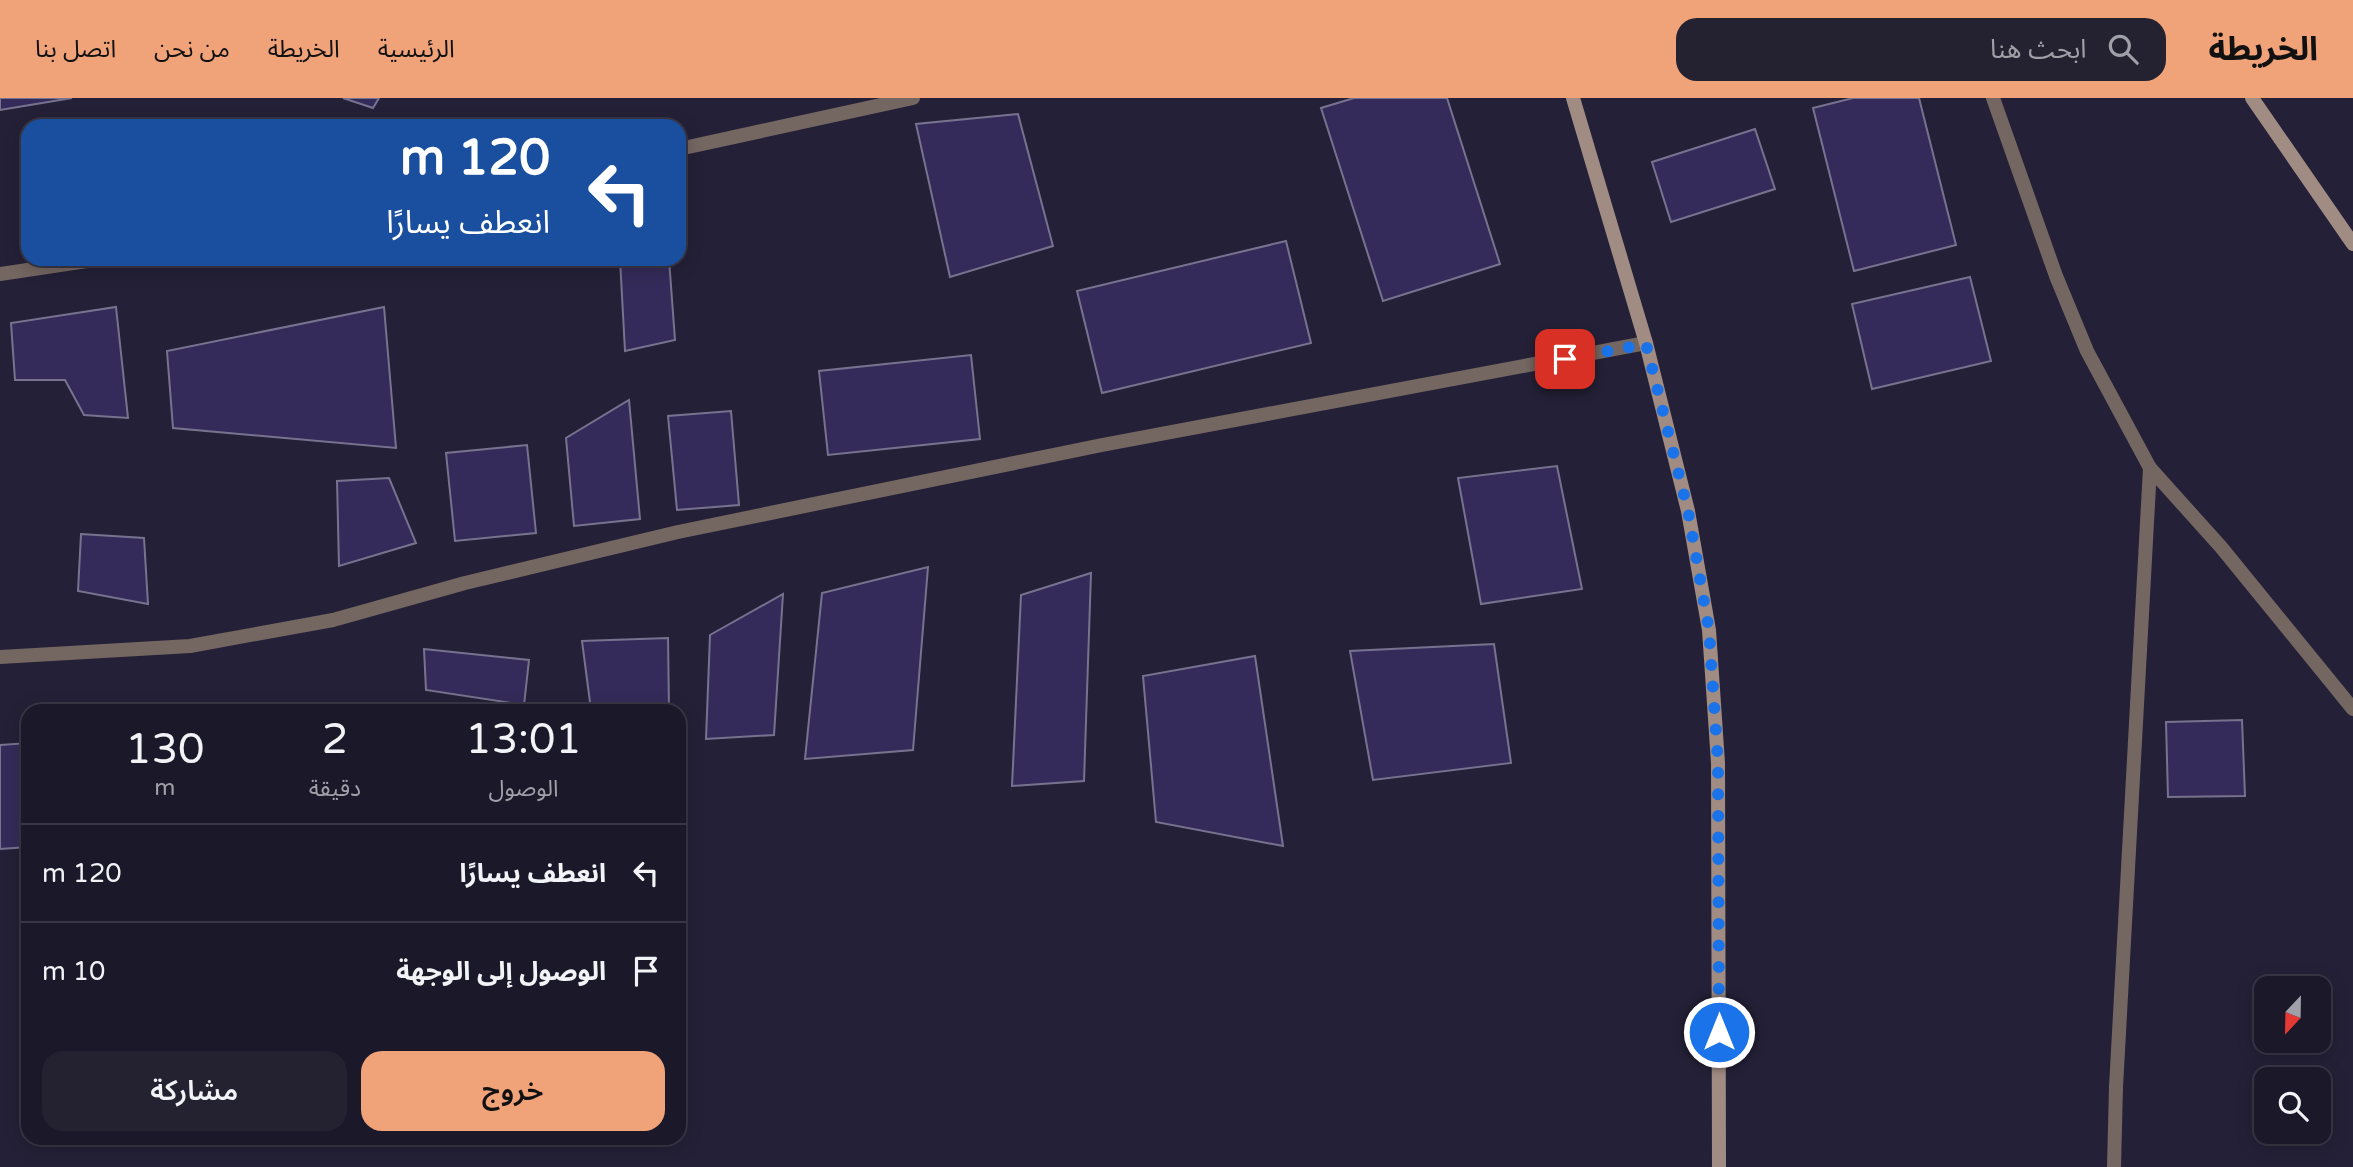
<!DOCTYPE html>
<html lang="ar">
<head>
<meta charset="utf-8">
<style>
  :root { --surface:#1b1829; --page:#242131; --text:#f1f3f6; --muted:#a0a0a8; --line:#393746; --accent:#f0a279 }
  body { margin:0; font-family:"Varela Round","Noto Sans Arabic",sans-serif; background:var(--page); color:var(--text); direction:rtl; height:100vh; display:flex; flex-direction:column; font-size:26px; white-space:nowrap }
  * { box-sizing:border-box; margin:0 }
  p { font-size:23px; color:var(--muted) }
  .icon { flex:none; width:38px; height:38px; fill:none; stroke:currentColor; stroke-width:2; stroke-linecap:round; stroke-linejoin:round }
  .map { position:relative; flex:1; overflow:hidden; direction:ltr }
  .drawer { position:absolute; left:21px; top:606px; width:665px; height:441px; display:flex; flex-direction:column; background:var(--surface); border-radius:21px; box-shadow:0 4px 18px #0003,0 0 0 2px var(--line); direction:rtl }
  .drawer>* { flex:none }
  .banner { position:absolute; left:21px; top:21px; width:665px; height:147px; border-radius:21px; box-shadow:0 4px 18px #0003,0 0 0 2px var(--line); direction:rtl; background:#1a4fa0; color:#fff; overflow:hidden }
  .needle { width:46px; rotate:202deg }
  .controls { position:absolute; left:2254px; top:878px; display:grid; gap:14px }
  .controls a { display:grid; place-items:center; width:77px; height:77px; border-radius:14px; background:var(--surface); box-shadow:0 4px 18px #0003,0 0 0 2px var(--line); font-size:35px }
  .pin { position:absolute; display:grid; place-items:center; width:60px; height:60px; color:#fff; margin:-30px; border-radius:14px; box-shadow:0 4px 10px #0006 }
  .me { position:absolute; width:77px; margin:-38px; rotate:0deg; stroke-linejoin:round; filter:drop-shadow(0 0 5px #0008) }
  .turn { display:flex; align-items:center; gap:24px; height:147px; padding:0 21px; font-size:32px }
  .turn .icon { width:91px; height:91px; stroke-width:2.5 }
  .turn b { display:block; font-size:49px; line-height:60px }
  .eta { display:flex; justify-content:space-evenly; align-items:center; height:119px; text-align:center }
  .eta b { font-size:42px; font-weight:600; line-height:49px }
  .cta { display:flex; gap:14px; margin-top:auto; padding:14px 21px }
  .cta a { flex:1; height:80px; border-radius:21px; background:var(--accent); color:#111; font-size:28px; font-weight:600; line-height:80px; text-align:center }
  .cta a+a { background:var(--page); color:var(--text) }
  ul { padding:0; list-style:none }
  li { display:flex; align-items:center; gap:21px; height:98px; padding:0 21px; border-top:2px solid var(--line) }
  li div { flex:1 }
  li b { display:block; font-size:26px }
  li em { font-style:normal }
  header { display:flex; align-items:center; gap:42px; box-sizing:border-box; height:98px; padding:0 35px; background:var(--accent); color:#111 }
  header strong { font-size:33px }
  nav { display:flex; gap:38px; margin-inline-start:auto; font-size:24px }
  .search { width:490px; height:63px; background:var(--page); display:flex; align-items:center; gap:18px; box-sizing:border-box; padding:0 24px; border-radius:21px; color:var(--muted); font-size:26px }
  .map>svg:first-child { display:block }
  .building { fill:#352b5a; stroke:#77738f; stroke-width:2 }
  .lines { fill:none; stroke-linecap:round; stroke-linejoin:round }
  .lane { stroke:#746661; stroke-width:14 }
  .street { stroke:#746661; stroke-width:14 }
  .secondary { stroke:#a18c84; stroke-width:14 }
  .route { stroke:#1a73e8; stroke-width:12; stroke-dasharray:0 21.6 }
</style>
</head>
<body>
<header>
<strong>الخريطة</strong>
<div class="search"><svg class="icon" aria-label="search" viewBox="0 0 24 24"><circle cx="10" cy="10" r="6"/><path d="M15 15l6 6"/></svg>ابحث هنا</div>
<nav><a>الرئيسية</a><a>الخريطة</a><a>من نحن</a><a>اتصل بنا</a></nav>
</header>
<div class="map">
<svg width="2353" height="1069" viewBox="0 0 2353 1069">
  <rect width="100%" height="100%" fill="#242037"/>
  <g class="building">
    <path d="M 0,0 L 72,0 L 0,12 Z"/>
    <path d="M 343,0 L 379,0 L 373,10 Z"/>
    <path d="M 1354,0 L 1447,0 L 1500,166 L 1383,203 L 1321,10 Z"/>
    <path d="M 1853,0 L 1919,0 L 1956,147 L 1854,173 L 1813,10 Z"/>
    <path d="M 1018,16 L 1053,148 L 950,179 L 916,26 Z"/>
    <path d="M 1755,31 L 1775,91 L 1671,124 L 1652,64 Z"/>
    <path d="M 1286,143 L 1311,245 L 1102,295 L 1077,193 Z"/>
    <path d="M 620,161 L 669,161 L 675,242 L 625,253 Z"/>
    <path d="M 1970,179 L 1991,263 L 1872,291 L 1852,206 Z"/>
    <path d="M 116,209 L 128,320 L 84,317 L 65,282 L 15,282 L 11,225 Z"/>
    <path d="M 384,209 L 396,350 L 173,330 L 167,253 Z"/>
    <path d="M 971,257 L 980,341 L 828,357 L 819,273 Z"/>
    <path d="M 629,302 L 640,421 L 574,428 L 566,340 Z"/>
    <path d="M 731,313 L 739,407 L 677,412 L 668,318 Z"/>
    <path d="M 527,347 L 536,435 L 455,443 L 446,355 Z"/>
    <path d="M 1557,368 L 1582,491 L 1481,506 L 1458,380 Z"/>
    <path d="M 389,380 L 416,445 L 339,468 L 337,383 Z"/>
    <path d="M 81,436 L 144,440 L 148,506 L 78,493 Z"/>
    <path d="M 928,469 L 913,652 L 805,661 L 822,495 Z"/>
    <path d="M 1091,475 L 1084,683 L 1012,688 L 1021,497 Z"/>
    <path d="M 783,496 L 774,637 L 706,641 L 710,537 Z"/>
    <path d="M 668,540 L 669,612 L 591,612 L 582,543 Z"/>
    <path d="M 1494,546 L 1511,665 L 1373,682 L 1350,553 Z"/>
    <path d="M 424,551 L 529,562 L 524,607 L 426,592 Z"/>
    <path d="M 1255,558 L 1283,748 L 1156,724 L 1143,578 Z"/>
    <path d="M 2242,622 L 2245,698 L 2168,699 L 2166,624 Z"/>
    <path d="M 28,645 L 28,749 L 0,751 L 0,647 Z"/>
  </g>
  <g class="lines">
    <g class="lane">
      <path d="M 679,51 L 913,0"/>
      <path d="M 0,176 L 100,161"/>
    </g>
    <g class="street">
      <path d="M 1993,0 L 2056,178 L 2087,253 L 2150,370 L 2221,449 L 2353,611"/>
      <path d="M 0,559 L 190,548 L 333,522 L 465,485 L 678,434 L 1102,347 L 1646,245"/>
      <path d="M 2114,1069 L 2116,989 L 2150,370"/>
    </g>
    <g class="secondary">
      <path d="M 1573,0 L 1646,245 L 1688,413 L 1709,532 L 1718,665 L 1719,1069"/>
      <path d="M 2252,0 L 2353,146"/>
    </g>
  </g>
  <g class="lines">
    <path class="route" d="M 1565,261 L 1646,246 L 1688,413 L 1709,532 L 1718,665 L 1719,934"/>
  </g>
</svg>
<div class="controls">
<a><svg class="needle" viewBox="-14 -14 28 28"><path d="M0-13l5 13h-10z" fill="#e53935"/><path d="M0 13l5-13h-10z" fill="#a0a0a8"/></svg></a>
<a><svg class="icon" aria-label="search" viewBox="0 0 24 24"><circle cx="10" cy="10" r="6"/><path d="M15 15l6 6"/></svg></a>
</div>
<div class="pin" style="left:1565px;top:261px;background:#d93025"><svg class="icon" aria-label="arrive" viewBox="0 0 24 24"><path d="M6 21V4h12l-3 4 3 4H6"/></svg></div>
<svg class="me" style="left:1719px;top:934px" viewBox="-20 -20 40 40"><circle r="17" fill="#1a73e8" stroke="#fff" stroke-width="3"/><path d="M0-11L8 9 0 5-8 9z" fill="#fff"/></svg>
<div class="banner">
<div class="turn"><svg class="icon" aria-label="left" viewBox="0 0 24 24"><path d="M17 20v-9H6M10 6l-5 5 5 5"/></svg><div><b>120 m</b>انعطف يسارًا</div></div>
</div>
<section class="drawer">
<div class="eta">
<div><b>13:01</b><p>الوصول</p></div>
<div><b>2</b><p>دقيقة</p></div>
<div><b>130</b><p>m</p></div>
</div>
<ul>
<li><svg class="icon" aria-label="left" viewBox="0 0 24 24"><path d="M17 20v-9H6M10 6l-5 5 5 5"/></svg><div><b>انعطف يسارًا</b></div><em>120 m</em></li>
<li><svg class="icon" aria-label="arrive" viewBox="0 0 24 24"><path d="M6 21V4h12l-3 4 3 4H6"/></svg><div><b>الوصول إلى الوجهة</b></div><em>10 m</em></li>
</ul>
<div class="cta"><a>خروج</a><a>مشاركة</a></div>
</section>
</div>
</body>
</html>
